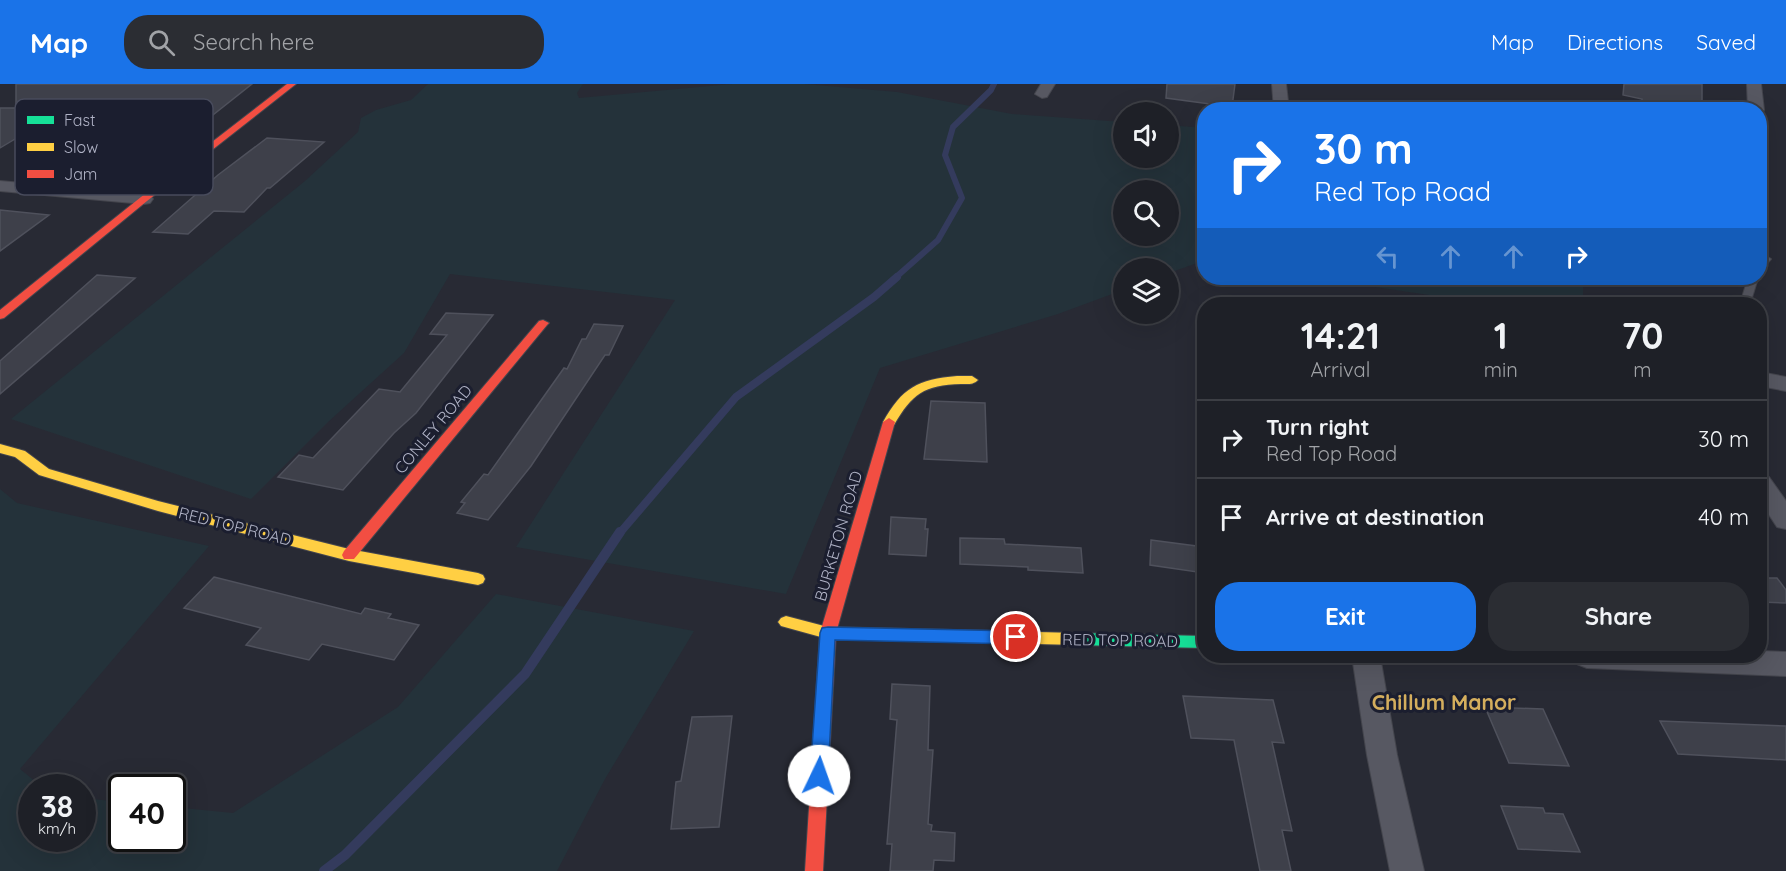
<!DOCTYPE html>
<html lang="en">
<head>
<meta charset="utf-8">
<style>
  :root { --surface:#1e2027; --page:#2b2d33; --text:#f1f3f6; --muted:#a1a3a7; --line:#3c3e44; --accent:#1a73e8 }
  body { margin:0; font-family:Quicksand,sans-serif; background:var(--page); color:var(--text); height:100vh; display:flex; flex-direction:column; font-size:22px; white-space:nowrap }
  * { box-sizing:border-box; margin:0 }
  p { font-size:20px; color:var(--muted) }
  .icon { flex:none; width:33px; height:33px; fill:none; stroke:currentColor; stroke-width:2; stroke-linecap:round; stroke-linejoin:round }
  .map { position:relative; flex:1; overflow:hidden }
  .sheet { position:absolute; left:1197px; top:213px; width:570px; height:366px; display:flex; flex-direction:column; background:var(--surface); border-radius:24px; box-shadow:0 6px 24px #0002,0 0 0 2px var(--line) }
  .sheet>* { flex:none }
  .top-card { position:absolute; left:1197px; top:18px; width:570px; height:183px; border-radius:24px; box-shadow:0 6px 24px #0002,0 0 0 2px var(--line); background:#1a73e8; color:#fff; overflow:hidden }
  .buttons { position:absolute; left:1113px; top:18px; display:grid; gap:12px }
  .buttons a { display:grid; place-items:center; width:66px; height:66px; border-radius:50%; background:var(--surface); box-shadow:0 6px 24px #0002,0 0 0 2px var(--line); font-size:30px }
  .speed { position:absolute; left:18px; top:690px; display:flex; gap:12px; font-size:30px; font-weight:700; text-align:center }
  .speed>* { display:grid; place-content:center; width:78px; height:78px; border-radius:50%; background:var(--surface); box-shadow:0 6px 24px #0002,0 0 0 2px var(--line); line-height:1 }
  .speed small { font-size:15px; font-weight:400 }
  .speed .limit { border:3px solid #111; border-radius:9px; background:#fff; color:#111 }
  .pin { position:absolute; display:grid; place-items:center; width:51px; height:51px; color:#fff; margin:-26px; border:3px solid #fff; border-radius:50%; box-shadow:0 2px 6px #0007 }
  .me { position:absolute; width:66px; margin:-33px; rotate:3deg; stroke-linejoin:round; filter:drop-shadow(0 0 4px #0008) }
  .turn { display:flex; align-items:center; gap:21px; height:126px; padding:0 18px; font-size:27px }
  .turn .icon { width:78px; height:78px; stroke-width:2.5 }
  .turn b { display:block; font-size:42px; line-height:51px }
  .lanes { display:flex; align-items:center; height:57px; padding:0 18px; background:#0003; justify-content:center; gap:30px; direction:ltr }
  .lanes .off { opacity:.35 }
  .eta { display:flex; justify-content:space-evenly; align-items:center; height:102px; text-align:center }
  .eta b { font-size:36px; font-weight:700; line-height:42px }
  .button { display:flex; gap:12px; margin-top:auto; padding:12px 18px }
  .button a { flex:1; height:69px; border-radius:24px; background:var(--accent); color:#fff; font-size:24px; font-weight:700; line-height:69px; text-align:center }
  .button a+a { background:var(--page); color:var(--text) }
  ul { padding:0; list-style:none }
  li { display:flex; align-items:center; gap:18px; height:78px; padding:0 18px; border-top:2px solid var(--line) }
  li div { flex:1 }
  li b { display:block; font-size:22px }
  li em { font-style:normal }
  header { display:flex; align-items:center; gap:36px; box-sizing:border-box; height:84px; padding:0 30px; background:var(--accent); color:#fff }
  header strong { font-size:28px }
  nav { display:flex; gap:33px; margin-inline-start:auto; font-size:21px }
  .search { width:420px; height:54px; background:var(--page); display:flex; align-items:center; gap:15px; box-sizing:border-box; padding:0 21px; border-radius:24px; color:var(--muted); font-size:22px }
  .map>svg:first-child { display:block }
  .green { fill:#24323a; fill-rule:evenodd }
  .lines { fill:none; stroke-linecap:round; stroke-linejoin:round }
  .stream-far2 { stroke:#343b5d; stroke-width:6 }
  .stream-far1 { stroke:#343b5d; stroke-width:8 }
  .stream { stroke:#343b5d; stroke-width:10 }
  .building { fill:#3e404a; stroke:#4f515c; stroke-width:1.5 }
  .lane-casing { stroke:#44454d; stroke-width:2 }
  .street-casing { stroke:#44454d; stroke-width:2 }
  .fast-casing { stroke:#44454d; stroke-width:2 }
  .slow-casing { stroke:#44454d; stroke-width:2 }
  .jam-casing { stroke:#44454d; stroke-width:2 }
  .lane { fill:#575862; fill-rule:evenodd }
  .street { fill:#575862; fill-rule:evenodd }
  .fast { fill:#16e098; fill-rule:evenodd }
  .slow { fill:#ffcf43; fill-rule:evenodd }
  .jam { fill:#f24e42; fill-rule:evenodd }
  .route { fill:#1a73e8; stroke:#114b97; stroke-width:1.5 }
  .labels { text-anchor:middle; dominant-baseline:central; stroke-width:6; stroke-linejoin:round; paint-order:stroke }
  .street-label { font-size:16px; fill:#b0b3c6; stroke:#1b1e2f }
  .near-neighbourhood-label { font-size:21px; font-weight:bold; fill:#d4ae5d; stroke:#1b1e2f }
  .key { fill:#1b1e2f; stroke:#484b5c; stroke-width:1.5 }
  .key-label { font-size:16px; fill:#b0b3c6 }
</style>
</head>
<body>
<header>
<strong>Map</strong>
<div class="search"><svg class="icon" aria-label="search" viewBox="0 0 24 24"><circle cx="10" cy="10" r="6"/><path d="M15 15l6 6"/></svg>Search here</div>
<nav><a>Map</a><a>Directions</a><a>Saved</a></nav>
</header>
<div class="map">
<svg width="1786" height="787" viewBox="0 0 1786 787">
  <rect width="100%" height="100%" fill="#282a34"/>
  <g class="green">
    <path d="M 428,0 L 583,0 L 577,9 L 579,14 L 732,0 L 805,0 L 897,8 L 1012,30 L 1123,38 L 1124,74 L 1168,74 L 1169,41 L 1204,44 L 1204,179 L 1200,178 L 1169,189 L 1168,184 L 1124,184 L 1123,206 L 1058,230 L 880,284 L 786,510 L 516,463 L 675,216 L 450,190 L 404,269 L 328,338 L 251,415 L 11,335 L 305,97 L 358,48 L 361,34 L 376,26 L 411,16 ZM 1168,106 L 1168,152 L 1124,152 L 1124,106 Z"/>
    <path d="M 1314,194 L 1583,194 L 1583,220 L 1490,220 Z"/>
    <path d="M 0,405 L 17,419 L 209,462 L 20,685 L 42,703 L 32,704 L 32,754 L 82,754 L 83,714 L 121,718 L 122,754 L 172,754 L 173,723 L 233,729 L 398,623 L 496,510 L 694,547 L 605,695 L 557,787 L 0,787 Z"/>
  </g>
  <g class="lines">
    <path class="stream-far2" d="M 895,194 L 938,156 L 962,114 L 945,71 L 953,43 L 991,6 L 994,0"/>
    <path class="stream-far1" d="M 619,450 L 736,313 L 874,213 L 897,193"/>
    <path class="stream" d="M 324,787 L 345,771 L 525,590 L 620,448"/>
  </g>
  <g class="building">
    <path d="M 16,0 L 252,0 L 194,46 L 131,87 L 59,81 L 123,40 L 75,19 L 0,64 L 0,24 L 16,24 Z"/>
    <path d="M 1167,0 L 1235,0 L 1232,23 L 1166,14 Z"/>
    <path d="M 1624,0 L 1702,0 L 1702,26 L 1665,19 L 1665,26 L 1642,26 L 1642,15 L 1623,11 Z"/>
    <path d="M 267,54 L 324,58 L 270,104 L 267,104 L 244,128 L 214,127 L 188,150 L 153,148 L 218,91 Z"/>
    <path d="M 0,126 L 49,131 L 0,167 Z"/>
    <path d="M 97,191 L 135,194 L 0,310 L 0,277 Z"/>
    <path d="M 446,229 L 493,231 L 416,329 L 394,349 L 343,406 L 278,393 L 299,371 L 313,374 L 379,305 L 400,308 L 447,251 L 430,250 Z"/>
    <path d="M 594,240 L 623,242 L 609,271 L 605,271 L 531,382 L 488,436 L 457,429 L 465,419 L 461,418 L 484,390 L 488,391 L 564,284 L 567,285 L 582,255 L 586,255 Z"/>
    <path d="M 931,317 L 985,319 L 987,378 L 924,375 Z"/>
    <path d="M 891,433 L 926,435 L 925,445 L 928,445 L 926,472 L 889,470 Z"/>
    <path d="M 960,454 L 1004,455 L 1005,460 L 1081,464 L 1083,489 L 1028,486 L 1028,483 L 960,480 Z"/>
    <path d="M 1151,456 L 1204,463 L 1204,489 L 1150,481 Z"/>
    <path d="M 214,493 L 361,530 L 365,524 L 391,530 L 388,534 L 419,541 L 394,576 L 322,560 L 309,576 L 246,561 L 261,544 L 184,524 Z"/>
    <path d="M 1760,494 L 1777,494 L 1786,506 L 1786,519 L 1760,518 Z"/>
    <path d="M 892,600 L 930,602 L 928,666 L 933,666 L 928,740 L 932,741 L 931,747 L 955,749 L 954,777 L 934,776 L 933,787 L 890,787 L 892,760 L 887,760 L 897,636 L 890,635 Z"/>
    <path d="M 1183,612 L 1273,616 L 1284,659 L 1272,658 L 1292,747 L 1282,746 L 1291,787 L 1260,787 L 1234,656 L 1191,654 Z"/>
    <path d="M 1485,623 L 1543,625 L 1569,682 L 1509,679 Z"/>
    <path d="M 732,632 L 719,743 L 671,745 L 676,698 L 681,697 L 692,633 Z"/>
    <path d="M 1660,637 L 1786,642 L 1786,676 L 1678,670 Z"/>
    <path d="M 1501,722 L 1543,724 L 1545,729 L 1563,730 L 1580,768 L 1518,765 Z"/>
  </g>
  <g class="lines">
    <g class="lane-casing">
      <g id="lane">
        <path d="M 1766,172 L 1771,175 L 1763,184 L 1760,185 L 1760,177 Z"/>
        <path d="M 1748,194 L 1758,194 L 1750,220 L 1740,220 Z"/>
        <path d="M 1760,280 L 1765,283 L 1769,296 L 1768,298 L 1760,297 Z"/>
      </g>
    </g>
    <g class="street-casing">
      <g id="street">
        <path d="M 1041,0 L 1055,0 L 1047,13 L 1042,14 L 1035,10 Z"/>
        <path d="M 1272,0 L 1286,0 L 1289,26 L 1274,26 Z"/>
        <path d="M 1747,0 L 1761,0 L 1764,26 L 1760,30 L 1760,26 L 1748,26 Z"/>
        <path d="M 0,97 L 144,110 L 150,111 L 153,115 L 150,119 L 144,120 L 0,107 Z"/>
        <path d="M 1760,288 L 1786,293 L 1786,307 L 1760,302 Z"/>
        <path d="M 1760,390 L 1769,393 L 1786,417 L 1786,445 L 1777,443 L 1760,417 Z"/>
        <path d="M 1760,567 L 1786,568 L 1786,592 L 1587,584 L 1577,580 L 1573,572 L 1760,572 Z"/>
        <path d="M 1352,572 L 1380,572 L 1397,671 L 1424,787 L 1390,787 L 1367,671 Z"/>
      </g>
    </g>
    <g class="fast-casing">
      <path id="fast" d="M 1077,549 L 1204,552 L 1204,564 L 1077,561 L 1071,560 L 1069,555 L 1071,550 Z"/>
    </g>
    <g class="slow-casing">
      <g id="slow">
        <path d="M 957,292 L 972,292 L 978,296 C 973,301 968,300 961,300 C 924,301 912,310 894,341 L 884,341 L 883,338 C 902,304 918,295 957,292 Z"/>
        <path d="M 0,360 L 25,367 L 49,385 L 158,417 L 349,465 L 478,489 L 483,491 L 485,495 L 483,499 L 478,501 L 349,477 L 158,427 L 39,391 L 15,373 L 0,369 Z"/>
        <path d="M 786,532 L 828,543 L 1077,549 L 1083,550 L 1085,555 L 1083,560 L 1077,561 L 828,555 L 781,542 L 778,538 L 781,534 Z"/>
      </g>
    </g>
    <g class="jam-casing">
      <g id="jam">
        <path d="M 287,0 L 296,0 L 147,117 L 4,234 L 0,235 L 0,226 L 141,113 Z"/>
        <path d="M 543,236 L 549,239 L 547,241 L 354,475 L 344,475 L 342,471 L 344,467 L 539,237 Z"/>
        <path d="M 889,334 L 895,338 L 836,549 L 823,787 L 805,787 L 820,549 L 883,338 Z"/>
      </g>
    </g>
    <use href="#lane" class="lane"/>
    <use href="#street" class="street"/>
    <use href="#fast" class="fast"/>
    <use href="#slow" class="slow"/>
    <use href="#jam" class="jam"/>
  </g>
  <path class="route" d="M 828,543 L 1016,547 L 1022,549 L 1024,553 L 1022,558 L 1016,560 L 835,556 L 828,692 L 826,698 L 819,700 L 813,698 L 810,692 L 820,549 L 822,544 Z"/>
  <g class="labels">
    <g class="street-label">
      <text transform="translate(433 345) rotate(-50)">CONLEY ROAD</text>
      <text transform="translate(235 442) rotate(14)">RED TOP ROAD</text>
      <text transform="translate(838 452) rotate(-74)">BURKETON ROAD</text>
      <text transform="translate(1120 556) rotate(1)">RED TOP ROAD</text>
    </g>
    <g class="near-neighbourhood-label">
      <text x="1444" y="618">Chillum Manor</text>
    </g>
  </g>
  <rect x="15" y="15" width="198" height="96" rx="9" class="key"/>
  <rect x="27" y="32" width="27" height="8" fill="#16e098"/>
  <rect x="27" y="59" width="27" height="8" fill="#ffcf43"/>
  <rect x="27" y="86" width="27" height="8" fill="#f24e42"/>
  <g class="key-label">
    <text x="64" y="42">Fast</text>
    <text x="64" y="69">Slow</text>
    <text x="64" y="96">Jam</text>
  </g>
</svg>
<div class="buttons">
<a><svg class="icon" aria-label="sound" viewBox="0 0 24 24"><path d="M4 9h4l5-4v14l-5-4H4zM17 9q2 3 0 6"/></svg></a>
<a><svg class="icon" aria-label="search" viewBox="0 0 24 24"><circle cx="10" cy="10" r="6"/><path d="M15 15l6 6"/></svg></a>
<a><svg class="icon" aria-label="layers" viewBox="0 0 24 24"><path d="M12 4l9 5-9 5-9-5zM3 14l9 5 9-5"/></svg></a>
</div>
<div class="speed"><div>38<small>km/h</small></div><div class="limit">40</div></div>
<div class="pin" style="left:1016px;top:553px;background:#d93025"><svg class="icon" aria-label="arrive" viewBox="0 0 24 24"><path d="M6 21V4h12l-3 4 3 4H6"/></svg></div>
<svg class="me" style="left:819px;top:692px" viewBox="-20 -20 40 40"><circle r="19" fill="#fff"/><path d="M0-13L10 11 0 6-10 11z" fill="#1a73e8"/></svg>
<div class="top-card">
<div class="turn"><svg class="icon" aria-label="right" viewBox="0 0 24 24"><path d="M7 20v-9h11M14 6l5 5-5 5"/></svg><div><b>30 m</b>Red Top Road</div></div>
<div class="lanes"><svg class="icon off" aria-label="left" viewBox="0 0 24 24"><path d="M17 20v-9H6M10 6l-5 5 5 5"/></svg><svg class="icon off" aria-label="ahead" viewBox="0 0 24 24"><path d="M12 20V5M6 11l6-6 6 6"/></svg><svg class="icon off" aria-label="ahead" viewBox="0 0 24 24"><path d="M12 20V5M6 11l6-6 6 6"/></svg><svg class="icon" aria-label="right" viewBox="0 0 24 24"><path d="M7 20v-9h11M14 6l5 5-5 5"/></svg></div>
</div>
<section class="sheet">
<div class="eta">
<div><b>14:21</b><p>Arrival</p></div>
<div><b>1</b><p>min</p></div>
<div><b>70</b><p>m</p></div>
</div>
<ul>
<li><svg class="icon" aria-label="right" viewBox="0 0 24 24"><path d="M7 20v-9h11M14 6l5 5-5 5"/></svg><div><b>Turn right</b><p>Red Top Road</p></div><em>30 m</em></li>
<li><svg class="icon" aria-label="arrive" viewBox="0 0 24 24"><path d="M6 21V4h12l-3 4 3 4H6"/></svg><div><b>Arrive at destination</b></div><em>40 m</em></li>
</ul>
<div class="button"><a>Exit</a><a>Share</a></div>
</section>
</div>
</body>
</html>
